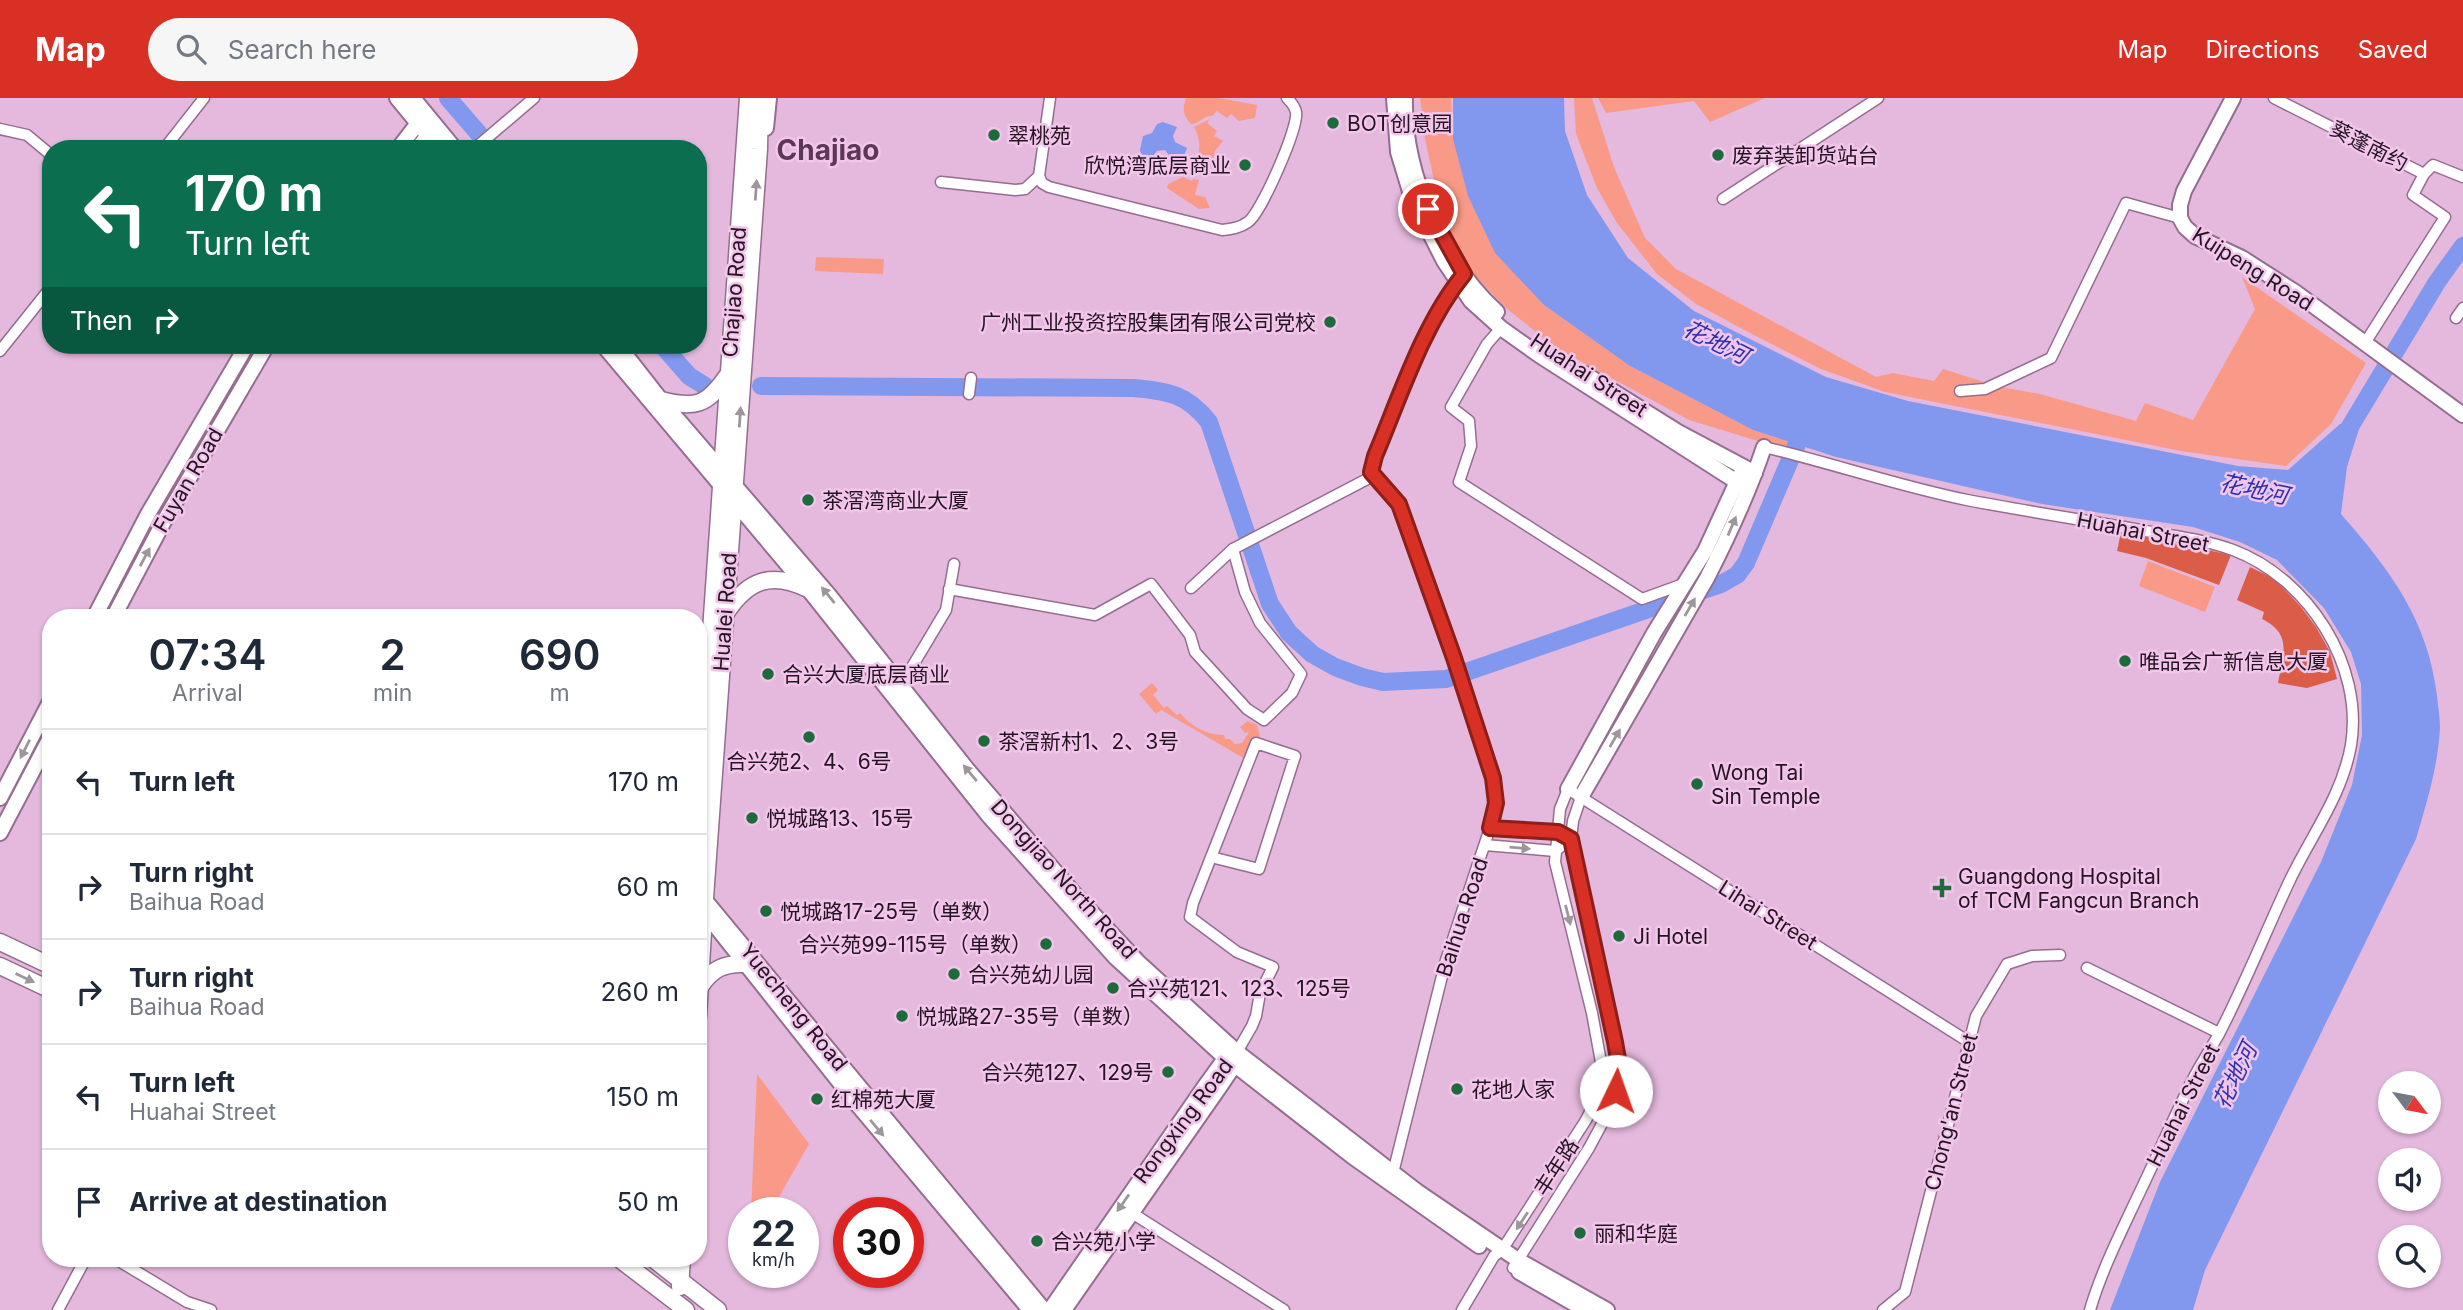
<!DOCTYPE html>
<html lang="en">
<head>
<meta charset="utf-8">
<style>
  :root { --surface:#fff; --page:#f6f6f7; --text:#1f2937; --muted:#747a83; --line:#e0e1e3; --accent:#d93025 }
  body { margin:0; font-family:Inter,"Noto Sans SC",sans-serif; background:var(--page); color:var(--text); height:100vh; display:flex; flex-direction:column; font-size:26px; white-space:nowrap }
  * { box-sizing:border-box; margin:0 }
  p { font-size:23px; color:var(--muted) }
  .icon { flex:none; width:38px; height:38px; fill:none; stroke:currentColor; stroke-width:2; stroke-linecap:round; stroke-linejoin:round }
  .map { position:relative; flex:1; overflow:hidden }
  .drawer { position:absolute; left:42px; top:511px; width:665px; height:658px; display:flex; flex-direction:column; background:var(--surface); border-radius:28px; box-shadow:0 2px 5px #0004 }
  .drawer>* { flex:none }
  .top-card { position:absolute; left:42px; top:42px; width:665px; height:214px; border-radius:28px; box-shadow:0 2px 5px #0004; background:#0b6e4f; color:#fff; overflow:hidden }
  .needle { width:46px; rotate:122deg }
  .fabs { position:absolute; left:2378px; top:973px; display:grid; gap:14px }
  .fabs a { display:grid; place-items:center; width:63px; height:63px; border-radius:50%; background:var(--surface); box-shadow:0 2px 5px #0004; font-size:35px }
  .speed { position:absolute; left:728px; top:1099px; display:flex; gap:14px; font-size:35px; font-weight:700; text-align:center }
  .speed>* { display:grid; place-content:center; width:91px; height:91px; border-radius:50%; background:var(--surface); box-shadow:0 2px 5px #0004; line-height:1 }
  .speed small { font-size:18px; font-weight:400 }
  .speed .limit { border:10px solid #d22; background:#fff; color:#111 }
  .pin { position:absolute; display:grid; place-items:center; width:60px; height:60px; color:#fff; margin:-30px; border:4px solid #fff; border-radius:50%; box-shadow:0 2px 7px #0007 }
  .me { position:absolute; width:77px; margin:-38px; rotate:3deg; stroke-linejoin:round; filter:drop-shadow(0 0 5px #0008) }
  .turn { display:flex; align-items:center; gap:24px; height:147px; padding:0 28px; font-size:32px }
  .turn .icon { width:91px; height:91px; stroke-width:2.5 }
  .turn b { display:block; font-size:49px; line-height:60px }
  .then { display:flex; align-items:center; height:66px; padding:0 28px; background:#0003; gap:14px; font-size:26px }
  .eta { display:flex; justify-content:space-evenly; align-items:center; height:119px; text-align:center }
  .eta b { font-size:42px; font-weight:600; line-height:49px }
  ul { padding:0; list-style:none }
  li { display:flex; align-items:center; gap:21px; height:105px; padding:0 28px; border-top:2px solid var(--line) }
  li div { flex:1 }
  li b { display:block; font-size:26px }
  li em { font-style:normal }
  header { display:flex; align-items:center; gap:42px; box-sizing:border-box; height:98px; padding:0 35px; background:var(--accent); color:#fff }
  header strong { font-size:33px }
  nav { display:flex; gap:38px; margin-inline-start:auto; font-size:24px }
  .search { width:490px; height:63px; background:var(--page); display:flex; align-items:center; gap:18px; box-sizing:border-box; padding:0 24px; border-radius:38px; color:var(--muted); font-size:26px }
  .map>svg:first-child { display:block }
  .green { fill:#f99a88 }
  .forest { fill:#db5d48 }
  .water { fill:#8298ef }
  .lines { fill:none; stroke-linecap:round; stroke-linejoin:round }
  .river { stroke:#8298ef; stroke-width:18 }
  .street-casing { stroke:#956d8f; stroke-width:13 }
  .secondary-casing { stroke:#956d8f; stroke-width:18 }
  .primary-casing { stroke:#956d8f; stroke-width:19 }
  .street { stroke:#fff; stroke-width:10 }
  .secondary { stroke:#fff; stroke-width:14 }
  .primary { stroke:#fff; stroke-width:16 }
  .oneway { fill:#9d969c }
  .route-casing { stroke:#8d1f18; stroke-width:18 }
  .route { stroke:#d93025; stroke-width:12 }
  .poi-dot { fill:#1d6b3a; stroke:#f2c5ea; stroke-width:2.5 }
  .labels { text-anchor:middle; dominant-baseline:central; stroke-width:5; stroke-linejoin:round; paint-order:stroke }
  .poi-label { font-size:21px; fill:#251523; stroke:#f2c5ea; text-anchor:start }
  .street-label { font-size:21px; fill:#251523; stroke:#f2c5ea }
  .water-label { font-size:23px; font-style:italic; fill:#2c33af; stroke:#f2c5ea }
  .district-label { font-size:28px; font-weight:bold; fill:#5c3857; stroke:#f2c5ea }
</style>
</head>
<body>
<header>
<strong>Map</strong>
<div class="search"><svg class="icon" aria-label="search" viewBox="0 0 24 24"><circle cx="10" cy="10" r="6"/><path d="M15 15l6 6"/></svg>Search here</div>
<nav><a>Map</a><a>Directions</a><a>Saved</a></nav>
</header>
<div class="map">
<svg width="2463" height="1212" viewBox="0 0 2463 1212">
  <rect width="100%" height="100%" fill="#e4b9dd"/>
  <g class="green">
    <path d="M 1186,0 L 1219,0 L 1257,7 L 1255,20 L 1239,23 L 1231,16 L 1227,20 L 1217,13 L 1212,18 C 1204,17 1200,26 1191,26 C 1183,17 1182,12 1186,0 Z"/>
    <path d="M 1420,0 L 1451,0 L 1453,41 L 1544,207 L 1630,268 L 1753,332 L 1792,345 L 1791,353 L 1689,322 L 1556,250 L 1505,209 L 1473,176 L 1444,128 L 1425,41 Z"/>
    <path d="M 1574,0 L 1592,0 L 1614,69 L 1645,140 L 1676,171 L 1876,279 L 1893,275 L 1934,283 L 1943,271 L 1984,284 L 1963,292 L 2006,290 L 2040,296 L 2136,323 L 2145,305 L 2193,322 L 2255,211 L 2242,179 L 2366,265 L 2331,326 L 2286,368 L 2181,353 L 1885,294 L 1821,271 L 1752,236 L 1696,206 L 1657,176 L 1617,125 L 1597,90 L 1576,36 Z"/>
    <path d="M 1598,0 L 1765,0 L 1710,24 L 1694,3 L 1606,15 Z"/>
    <path d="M 1210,21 L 1207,25 L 1217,33 L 1214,38 L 1223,43 L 1215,53 L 1212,67 L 1202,63 L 1201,71 L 1195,66 C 1201,53 1201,42 1194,29 Z"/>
    <path d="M 1183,79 L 1192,83 L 1193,81 L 1199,82 L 1195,97 L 1205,99 L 1210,110 L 1199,111 L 1167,90 L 1168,86 Z"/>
    <path d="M 816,159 L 884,161 L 883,176 L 815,173 Z"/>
    <path d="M 2148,463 L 2215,489 L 2205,514 L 2139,488 Z"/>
    <path d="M 1152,585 L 1158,592 L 1153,597 L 1164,610 L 1167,608 L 1177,617 L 1180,615 C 1191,628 1206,637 1224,637 L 1225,641 L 1230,641 L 1235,646 L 1242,645 L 1249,634 L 1245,635 L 1240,629 L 1248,623 L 1257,627 L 1260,638 L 1247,659 L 1245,661 L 1161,612 L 1156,616 L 1139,596 Z"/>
    <path d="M 757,976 L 809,1046 L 770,1115 L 751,1115 Z"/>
  </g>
  <g class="forest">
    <path d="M 2121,434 L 2231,457 L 2219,487 L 2146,460 L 2117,453 Z"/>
    <path d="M 2250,469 L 2275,481 L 2301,509 L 2316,529 L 2330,554 L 2337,581 L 2307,590 L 2278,585 C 2283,557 2293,536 2262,521 L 2264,514 L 2237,502 Z"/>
  </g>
  <g class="water">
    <path d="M 1453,0 L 1564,0 L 1565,33 L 1587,97 L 1628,160 L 1694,213 L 1826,279 L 1908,303 L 2238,368 L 2288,372 L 2340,326 L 2359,331 L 2347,369 L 2341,416 C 2390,472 2428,522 2437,598 C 2438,609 2440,620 2440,630 C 2438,668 2427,704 2416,741 L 2205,1172 L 2193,1212 L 2110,1212 L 2160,1084 L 2321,764 L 2352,687 L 2362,637 L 2361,586 L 2351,554 L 2324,510 L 2277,462 L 2240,444 L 2193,429 L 2042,406 L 1836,359 L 1753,332 L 1630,268 L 1544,207 L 1495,155 L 1468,98 L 1453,41 Z"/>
    <path d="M 1163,24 L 1177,29 L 1173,38 L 1175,44 L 1187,50 L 1181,65 L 1174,60 L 1172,61 L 1165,52 L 1157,53 L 1154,57 L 1142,58 L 1140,52 L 1143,38 L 1152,35 L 1157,26 Z"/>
  </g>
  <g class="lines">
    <g class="river">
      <path d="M 448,0 L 492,51"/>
      <path d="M 662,247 L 689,278 L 705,288"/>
      <path d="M 761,288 L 1134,290 C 1168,293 1187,296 1209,324 L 1270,506 L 1289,535 L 1312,556 L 1335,569 L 1362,579 L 1383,584 L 1446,581 L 1721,486 L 1737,477 L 1746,465 L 1805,327"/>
      <path d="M 2339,347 L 2437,184 L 2463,148"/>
    </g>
    <g class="street-casing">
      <g id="street">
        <path d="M 1050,0 L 1039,78 L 1042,85 L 1049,89 L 1222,132 C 1231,131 1240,130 1248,124 C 1261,115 1299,29 1296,14 C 1295,9 1291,4 1287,0"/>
        <path d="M 2274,0 L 2424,76 L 2433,67 L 2463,79"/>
        <path d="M 0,31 L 27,37 L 51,57"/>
        <path d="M 164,51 L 204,0"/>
        <path d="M 474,51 L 534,0"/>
        <path d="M 941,84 L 1015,92 L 1025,91 L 1039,78"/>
        <path d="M 1723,101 L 1878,0"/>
        <path d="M 2456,220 L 2463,210"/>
        <path d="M 1501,230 L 1487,246 L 1451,309 L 1469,323 L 1471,348 L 1459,384 L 1642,501 L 1686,485"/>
        <path d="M 2365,245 L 2445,119 L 2413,97 L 2424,76"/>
        <path d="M 0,253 L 51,189"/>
        <path d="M 1960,293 L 1985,291 L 2051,260 L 2126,105 L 2180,120"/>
        <path d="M 969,296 L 971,280"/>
        <path d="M 1764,349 C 1832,365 1898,388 1967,402 C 2025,413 2083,422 2141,432 C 2171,438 2204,441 2233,452 C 2308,480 2364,567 2351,647 C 2342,698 2312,736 2290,782 C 2266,833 2245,886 2219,936 C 2210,952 2200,967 2192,983 C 2173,1021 2156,1061 2137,1100 C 2120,1136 2101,1174 2090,1212"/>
        <path d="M 1191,490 L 1233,451 L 1373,378"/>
        <path d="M 949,491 L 1095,517 L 1151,486 L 1190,537 L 1195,554 L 1247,611 L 1264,622 L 1292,595 L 1301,576 L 1260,525 L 1245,494 L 1233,451"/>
        <path d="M 900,589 L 946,512 L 954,466"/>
        <path d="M 1490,730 L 1561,736"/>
        <path d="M 1485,747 L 1555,753 L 1571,741"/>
        <path d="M 1211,759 L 1259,771 L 1295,658 L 1256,645 L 1193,805 L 1190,819 L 1237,854 L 1273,869 L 1260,895 L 1256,918 L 1252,928 L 1237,954"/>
        <path d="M 2087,870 L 2219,935"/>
        <path d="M 1392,1079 L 1446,862 L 1490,730 L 1496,704 L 1493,680 L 1454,560 L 1401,412 L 1372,374 L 1375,358 L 1423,242 L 1452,191 L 1461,179"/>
        <path d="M 1132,1115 L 1284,1212"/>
        <path d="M 114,1160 L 187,1204 L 211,1212"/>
        <path d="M 1513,1170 L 1589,1050 L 1611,1009 L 1618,975 L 1615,944 L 1571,741 L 1573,723 L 1581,699"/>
        <path d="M 58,1212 L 86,1160"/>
        <path d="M 1462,1212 L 1494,1158 L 1502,1152 L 1586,1022 L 1597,1000 L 1601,979 L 1601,964 L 1592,915 L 1555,764 L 1560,711 L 1568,691 L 1969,944"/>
        <path d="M 1883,1212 L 1905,1194 L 1976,918 L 2007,866 L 2032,858 L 2060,857"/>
      </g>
    </g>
    <g class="secondary-casing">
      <g id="secondary">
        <path d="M 397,0 L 439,51"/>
        <path d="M 413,0 L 455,51"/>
        <path d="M 1394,0 L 1398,54 L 1412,100 L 1444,163 L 1471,203 L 1501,230 L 1539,257 L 1748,391"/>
        <path d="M 1405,0 C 1403,74 1443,165 1497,214"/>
        <path d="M 2233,0 L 2184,93 L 2180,107 L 2180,120 L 2185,129 L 2195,138 L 2242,160 L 2295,194 L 2463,317"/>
        <path d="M 766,30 L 769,0"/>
        <path d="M 398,51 L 418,25"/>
        <path d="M 417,51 L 428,37"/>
        <path d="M 603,247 L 808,491 L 988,717 L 1115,859 L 1221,956 L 1353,1059 L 1479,1148"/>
        <path d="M 618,247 L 661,302 L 829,497 L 967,671 L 1078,800 L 1139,865 L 1237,954 L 1418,1094 L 1518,1162 L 1607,1212"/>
        <path d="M 1585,276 L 1678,334 L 1755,375"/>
        <path d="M 94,520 L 148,416 L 247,247"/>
        <path d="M 113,520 L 163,425 L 267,247"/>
        <path d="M 1568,691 L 1654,535 L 1705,453 L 1740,377"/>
        <path d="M 1581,699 L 1707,480 C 1729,437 1749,394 1764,349"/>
        <path d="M 0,700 L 51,602"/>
        <path d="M 0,735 L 51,638"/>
        <path d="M 699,795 L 1044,1212"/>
        <path d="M 702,811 L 856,1005 L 1030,1212"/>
        <path d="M 1519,1174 L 1585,1212"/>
        <path d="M 1050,1212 L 1205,988 L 1226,959 L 1233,956"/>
        <path d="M 1064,1212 L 1221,987 L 1235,966 L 1236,959"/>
      </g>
    </g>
    <g class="primary-casing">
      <g id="primary">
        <path d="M 661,302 C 696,311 707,307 727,278"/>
        <path d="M 726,515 C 748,482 771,473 808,491"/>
        <path d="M 698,720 L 748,0"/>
        <path d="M 0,844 L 51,868"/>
        <path d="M 0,868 L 51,892"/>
        <path d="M 700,889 C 712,871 724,865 745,866"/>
        <path d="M 698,919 L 705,800 L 759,51 L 760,0"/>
        <path d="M 618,1160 L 686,1212"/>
        <path d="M 652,1160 L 718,1212"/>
        <path d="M 680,1189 L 682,1160"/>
      </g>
    </g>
    <use href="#street" class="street"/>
    <use href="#secondary" class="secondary"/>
    <use href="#primary" class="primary"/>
  </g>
  <defs><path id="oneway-solid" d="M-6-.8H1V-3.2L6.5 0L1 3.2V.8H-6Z" transform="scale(1.75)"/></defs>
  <g class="oneway">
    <use href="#oneway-solid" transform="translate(756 92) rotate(-86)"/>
    <use href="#oneway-solid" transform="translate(740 319) rotate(-86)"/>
    <use href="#oneway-solid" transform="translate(1732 428) rotate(-67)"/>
    <use href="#oneway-solid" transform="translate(145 459) rotate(-62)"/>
    <use href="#oneway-solid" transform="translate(828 497) rotate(-129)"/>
    <use href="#oneway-solid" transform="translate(1690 509) rotate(-60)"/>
    <use href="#oneway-solid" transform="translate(1615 640) rotate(-60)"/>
    <use href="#oneway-solid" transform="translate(25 651) rotate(117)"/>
    <use href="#oneway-solid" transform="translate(970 675) rotate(-130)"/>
    <use href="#oneway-solid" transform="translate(1520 750) rotate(5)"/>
    <use href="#oneway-solid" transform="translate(1568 817) rotate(76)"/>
    <use href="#oneway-solid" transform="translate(25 880) rotate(25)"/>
    <use href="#oneway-solid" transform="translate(877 1030) rotate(50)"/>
    <use href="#oneway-solid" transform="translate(1123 1105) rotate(125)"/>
    <use href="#oneway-solid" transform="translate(1522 1123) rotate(123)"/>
  </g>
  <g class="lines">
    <g class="route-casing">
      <path id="route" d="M 1428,111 L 1464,176 C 1423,226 1400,299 1375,358 L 1371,374 L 1399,406 L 1454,560 L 1493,680 L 1496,705 L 1490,730 L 1558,734 L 1571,741 L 1615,944 L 1618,961 L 1616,993"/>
    </g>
    <use href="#route" class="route"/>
  </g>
  <g class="poi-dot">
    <circle cx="1333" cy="25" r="7"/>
    <circle cx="994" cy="37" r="7"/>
    <circle cx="1718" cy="57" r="7"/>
    <circle cx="1245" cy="67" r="7"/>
    <circle cx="1330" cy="224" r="7"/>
    <circle cx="808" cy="402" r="7"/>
    <circle cx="2125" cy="563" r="7"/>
    <circle cx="768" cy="576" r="7"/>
    <circle cx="809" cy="639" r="7"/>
    <circle cx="984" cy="643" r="7"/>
    <circle cx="1697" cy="686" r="7"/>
    <circle cx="752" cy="720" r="7"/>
    <path d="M1938.5 779.5h7v7h7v7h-7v7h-7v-7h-7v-7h7z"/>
    <circle cx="766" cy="813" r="7"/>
    <circle cx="1619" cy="838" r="7"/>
    <circle cx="1046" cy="846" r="7"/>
    <circle cx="954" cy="876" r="7"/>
    <circle cx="1113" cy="890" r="7"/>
    <circle cx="902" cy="918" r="7"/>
    <circle cx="1168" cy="974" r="7"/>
    <circle cx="1457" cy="991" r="7"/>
    <circle cx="817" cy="1001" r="7"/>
    <circle cx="1580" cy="1135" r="7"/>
    <circle cx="1037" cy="1143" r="7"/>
  </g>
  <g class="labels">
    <g class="poi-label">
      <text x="1347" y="25">BOT创意园</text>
      <text x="1008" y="37">翠桃苑</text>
      <text x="1732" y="57">废弃装卸货站台</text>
      <text x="1231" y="67" text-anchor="end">欣悦湾底层商业</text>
      <text x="1316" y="224" text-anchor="end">广州工业投资控股集团有限公司党校</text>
      <text x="822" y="402">茶滘湾商业大厦</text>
      <text x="2139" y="563">唯品会广新信息大厦</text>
      <text x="782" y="576">合兴大厦底层商业</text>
      <text x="998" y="643">茶滘新村1、2、3号</text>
      <text x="809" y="663" text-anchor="middle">合兴苑2、4、6号</text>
      <text x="1711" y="674">Wong Tai<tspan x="1711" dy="24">Sin Temple</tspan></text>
      <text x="766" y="720">悦城路13、15号</text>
      <text x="1958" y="778">Guangdong Hospital<tspan x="1958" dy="24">of TCM Fangcun Branch</tspan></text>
      <text x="780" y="813">悦城路17-25号（单数）</text>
      <text x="1633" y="838">Ji Hotel</text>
      <text x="1032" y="846" text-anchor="end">合兴苑99-115号（单数）</text>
      <text x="968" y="876">合兴苑幼儿园</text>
      <text x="1127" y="890">合兴苑121、123、125号</text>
      <text x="916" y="918">悦城路27-35号（单数）</text>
      <text x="1154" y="974" text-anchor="end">合兴苑127、129号</text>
      <text x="1471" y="991">花地人家</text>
      <text x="831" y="1001">红棉苑大厦</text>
      <text x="1594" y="1135">丽和华庭</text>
      <text x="1051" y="1143">合兴苑小学</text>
    </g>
    <g class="street-label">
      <text transform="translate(2369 48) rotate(27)">葵蓬南约</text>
      <text transform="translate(2253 171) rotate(32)">Kuipeng Road</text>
      <text transform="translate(734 194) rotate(-86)">Chajiao Road</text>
      <text transform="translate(1589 277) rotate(33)">Huahai Street</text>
      <text transform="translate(188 382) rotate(-60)">Fuyan Road</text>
      <text transform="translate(2143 434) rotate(11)">Huahai Street</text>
      <text transform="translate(725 514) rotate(-86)">Hualei Road</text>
      <text transform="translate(1064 781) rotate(48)">Dongjiao North Road</text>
      <text transform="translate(1768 817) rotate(32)">Lihai Street</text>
      <text transform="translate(1462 819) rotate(-72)">Baihua Road</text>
      <text transform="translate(794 909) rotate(51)">Yuecheng Road</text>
      <text transform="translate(2183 1007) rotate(-63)">Huahai Street</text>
      <text transform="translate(1951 1014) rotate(-76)">Chong'an Street</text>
      <text transform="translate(1183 1023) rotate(-53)">Rongxing Road</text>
      <text transform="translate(1556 1069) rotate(-57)">丰年路</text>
    </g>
    <g class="water-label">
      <text transform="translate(1716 244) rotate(26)">花地河</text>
      <text transform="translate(2254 391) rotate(12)">花地河</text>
      <text transform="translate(2235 978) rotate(-64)">花地河</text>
    </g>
    <g class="district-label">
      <text x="828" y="52">Chajiao</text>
    </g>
  </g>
</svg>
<div class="fabs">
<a><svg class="needle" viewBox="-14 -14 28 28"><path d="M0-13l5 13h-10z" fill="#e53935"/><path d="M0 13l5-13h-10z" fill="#747a83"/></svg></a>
<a><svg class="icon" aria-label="sound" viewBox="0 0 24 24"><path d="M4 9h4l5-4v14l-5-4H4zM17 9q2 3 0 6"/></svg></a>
<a><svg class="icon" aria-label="search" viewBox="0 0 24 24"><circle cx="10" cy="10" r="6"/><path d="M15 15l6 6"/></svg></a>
</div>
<div class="speed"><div>22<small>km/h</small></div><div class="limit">30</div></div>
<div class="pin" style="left:1428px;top:111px;background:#d93025"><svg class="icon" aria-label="arrive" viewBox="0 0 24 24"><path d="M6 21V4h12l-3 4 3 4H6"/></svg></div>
<svg class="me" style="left:1616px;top:993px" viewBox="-20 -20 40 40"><circle r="19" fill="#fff"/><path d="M0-13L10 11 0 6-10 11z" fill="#d93025"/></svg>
<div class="top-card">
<div class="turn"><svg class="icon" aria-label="left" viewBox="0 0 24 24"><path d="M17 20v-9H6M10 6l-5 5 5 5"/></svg><div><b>170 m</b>Turn left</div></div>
<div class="then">Then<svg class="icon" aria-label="right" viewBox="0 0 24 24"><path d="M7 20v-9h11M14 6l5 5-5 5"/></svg></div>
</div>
<section class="drawer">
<div class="eta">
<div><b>07:34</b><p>Arrival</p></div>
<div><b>2</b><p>min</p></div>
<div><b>690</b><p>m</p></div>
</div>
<ul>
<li><svg class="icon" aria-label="left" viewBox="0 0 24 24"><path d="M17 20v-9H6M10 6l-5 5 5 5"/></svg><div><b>Turn left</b></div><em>170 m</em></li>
<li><svg class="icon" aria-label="right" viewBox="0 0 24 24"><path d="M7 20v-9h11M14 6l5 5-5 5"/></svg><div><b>Turn right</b><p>Baihua Road</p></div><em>60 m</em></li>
<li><svg class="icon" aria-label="right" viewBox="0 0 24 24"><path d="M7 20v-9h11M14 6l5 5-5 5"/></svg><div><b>Turn right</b><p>Baihua Road</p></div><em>260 m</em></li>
<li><svg class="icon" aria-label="left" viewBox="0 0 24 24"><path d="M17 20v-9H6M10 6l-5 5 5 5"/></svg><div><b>Turn left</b><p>Huahai Street</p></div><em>150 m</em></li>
<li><svg class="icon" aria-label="arrive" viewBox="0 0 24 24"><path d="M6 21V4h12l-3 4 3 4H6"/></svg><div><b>Arrive at destination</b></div><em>50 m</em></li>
</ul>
</section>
</div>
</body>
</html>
